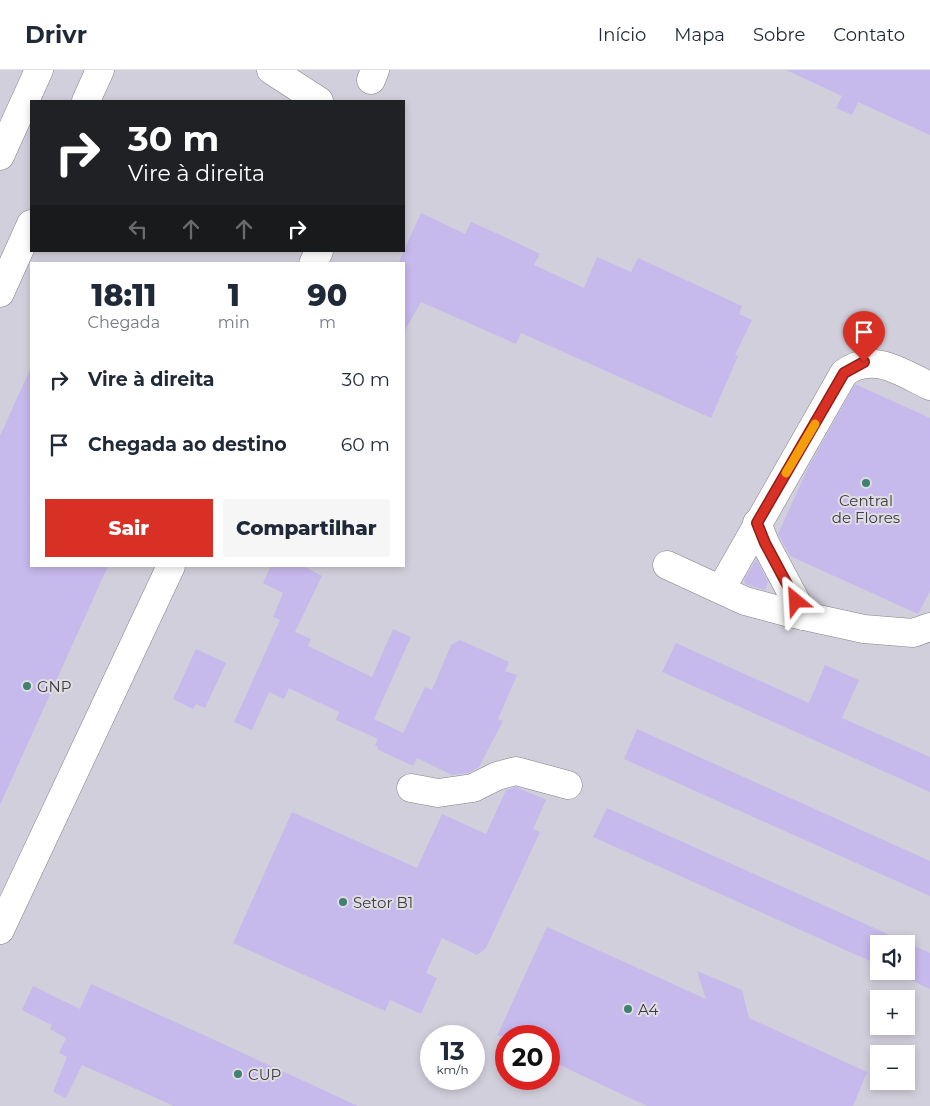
<!DOCTYPE html>
<html lang="pt">
<head>
<meta charset="utf-8">
<style>
  :root { --surface:#fff; --page:#f6f6f7; --text:#1f2937; --muted:#747a83; --line:#e0e1e3; --accent:#d93025 }
  body { margin:0; font-family:Montserrat,sans-serif; background:var(--page); color:var(--text); height:100vh; display:flex; flex-direction:column; font-size:19px; white-space:nowrap }
  * { box-sizing:border-box; margin:0 }
  p { font-size:16px; color:var(--muted) }
  .icon { flex:none; width:28px; height:28px; fill:none; stroke:currentColor; stroke-width:2; stroke-linecap:round; stroke-linejoin:round }
  .map { position:relative; flex:1; overflow:hidden }
  .side { position:absolute; left:30px; top:192px; width:375px; height:305px; display:flex; flex-direction:column; background:var(--surface); border-radius:0px; box-shadow:0 2px 8px #0003 }
  .side>* { flex:none }
  .hud { position:absolute; left:30px; top:30px; width:375px; height:152px; border-radius:0px; box-shadow:0 2px 8px #0003; background:#202124; color:#fff; overflow:hidden }
  .tools { position:absolute; left:870px; top:865px; display:grid; gap:10px }
  .tools a { display:grid; place-items:center; width:45px; height:45px; border-radius:0px; background:var(--surface); box-shadow:0 2px 8px #0003; font-size:25px }
  .speed { position:absolute; left:420px; top:955px; display:flex; gap:10px; font-size:25px; font-weight:700; text-align:center }
  .speed>* { display:grid; place-content:center; width:65px; height:65px; border-radius:50%; background:var(--surface); box-shadow:0 2px 8px #0003; line-height:1 }
  .speed small { font-size:12px; font-weight:400 }
  .speed .limit { border:8px solid #d22; background:#fff; color:#111 }
  .pin { position:absolute; display:grid; place-items:center; width:42px; height:42px; color:#fff; margin:-51px -21px; border-radius:50% 50% 50% 0; rotate:-45deg; box-shadow:0 0 5px #0007 }
  .pin .icon { rotate:45deg }
  .me { position:absolute; width:55px; margin:-28px; rotate:333deg; stroke-linejoin:round; filter:drop-shadow(0 0 4px #0008) }
  .turn { display:flex; align-items:center; gap:18px; height:105px; padding:0 15px; font-size:22px }
  .turn .icon { width:65px; height:65px; stroke-width:2.5 }
  .turn b { display:block; font-size:35px; line-height:42px }
  .lanes { display:flex; align-items:center; height:48px; padding:0 15px; background:#0003; justify-content:center; gap:25px; direction:ltr }
  .lanes .off { opacity:.35 }
  .eta { display:flex; justify-content:space-evenly; align-items:center; height:85px; text-align:center }
  .eta b { font-size:30px; font-weight:800; line-height:35px }
  .primary-button { display:flex; gap:10px; margin-top:auto; padding:10px 15px }
  .primary-button a { flex:1; height:58px; border-radius:0px; background:var(--accent); color:#fff; font-size:20px; font-weight:800; line-height:58px; text-align:center }
  .primary-button a+a { background:var(--page); color:var(--text) }
  ul { padding:0; list-style:none }
  li { display:flex; align-items:center; gap:15px; height:65px; padding:0 15px }
  li div { flex:1 }
  li b { display:block; font-size:19px }
  li em { font-style:normal }
  header { display:flex; align-items:center; gap:30px; box-sizing:border-box; height:70px; padding:0 25px; background:var(--surface); border-bottom:1px solid var(--line) }
  header strong { font-size:24px }
  nav { display:flex; gap:28px; margin-inline-start:auto; font-size:18px }
  .map>svg:first-child { display:block }
  .built { fill:#d2cfdc; fill-rule:evenodd }
  .building { fill:#c6b9ec }
  .lines { fill:none; stroke-linecap:round; stroke-linejoin:round }
  .minor-casing { stroke:#828187; stroke-width:29 }
  .minor { stroke:#fff; stroke-width:28 }
  .route-casing { stroke:#8d1f18; stroke-width:12 }
  .route { stroke:#d93025; stroke-width:9 }
  .slow { stroke:#f59e0b; stroke-width:9 }
  .poi-dot { fill:#408172; stroke:#dfdde3; stroke-width:2 }
  .labels { text-anchor:middle; dominant-baseline:central; stroke-width:4; stroke-linejoin:round; paint-order:stroke }
  .poi-label { font-size:15px; fill:#3d3c3f; stroke:#dfdde3; text-anchor:start }
</style>
</head>
<body>
<header>
<strong>Drivr</strong>
<nav><a>Início</a><a>Mapa</a><a>Sobre</a><a>Contato</a></nav>
</header>
<div class="map">
<svg width="930" height="1036" viewBox="0 0 930 1036">
  <rect width="100%" height="100%" fill="#dfdde3"/>
  <path class="built" d="M 0,0 L 930,0 L 930,1036 L 0,1036 ZM 31,31 L 404,31 L 404,181 L 31,181 ZM 31,194 L 404,194 L 404,496 L 31,496 ZM 879,874 L 906,874 L 906,901 L 879,901 ZM 879,929 L 906,929 L 906,956 L 879,956 ZM 431,966 L 474,966 L 474,1009 L 431,1009 ZM 506,966 L 549,966 L 549,1009 L 506,1009 ZM 879,984 L 906,984 L 906,1011 L 879,1011 Z"/>
  <g class="building">
    <path d="M 786,0 L 930,0 L 930,65 L 858,32 L 852,45 L 836,38 L 842,26 Z"/>
    <path d="M 421,143 L 465,164 L 471,152 L 507,168 L 540,184 L 534,195 L 584,218 L 597,187 L 631,202 L 638,188 L 742,236 L 739,244 L 752,250 L 735,285 L 738,286 L 711,348 L 521,263 L 516,274 L 421,232 L 404,262 L 404,194 L 398,194 Z"/>
    <path d="M 31,297 L 31,496 L 108,496 L 0,735 L 0,366 Z"/>
    <path d="M 855,314 L 930,348 L 930,521 L 918,544 L 790,486 L 778,464 L 809,396 Z"/>
    <path d="M 756,489 L 768,512 L 765,520 L 745,514 L 744,510 Z"/>
    <path d="M 271,496 L 303,496 L 322,506 L 295,562 L 311,569 L 308,576 L 372,607 L 393,559 L 411,567 L 374,649 L 403,663 L 425,617 L 432,620 L 451,575 L 460,570 L 509,592 L 505,601 L 517,605 L 498,649 L 503,651 L 479,697 L 468,703 L 452,705 L 417,688 L 413,696 L 377,679 L 378,677 L 375,675 L 378,669 L 336,650 L 339,642 L 289,618 L 284,629 L 269,622 L 252,660 L 234,652 L 280,550 L 273,547 L 283,523 L 263,513 Z"/>
    <path d="M 676,573 L 809,633 L 825,595 L 859,610 L 842,648 L 930,687 L 930,722 L 662,602 Z"/>
    <path d="M 196,579 L 226,593 L 205,638 L 196,634 L 193,639 L 173,629 Z"/>
    <path d="M 637,659 L 930,791 L 930,826 L 624,689 Z"/>
    <path d="M 516,717 L 546,730 L 533,759 L 540,762 L 486,878 L 477,885 L 442,868 L 426,903 L 437,908 L 421,944 L 390,930 L 385,941 L 233,873 L 292,742 L 417,798 L 442,744 L 486,764 L 506,720 Z"/>
    <path d="M 607,738 L 930,883 L 930,919 L 892,901 L 906,901 L 906,874 L 879,874 L 879,895 L 593,767 Z"/>
    <path d="M 547,857 L 706,929 L 697,901 L 742,920 L 749,948 L 867,1002 L 853,1036 L 647,1036 L 549,990 L 549,966 L 497,966 Z"/>
    <path d="M 91,914 L 195,961 L 358,1036 L 174,1036 L 82,995 L 66,1028 L 53,1022 L 67,987 L 59,983 L 66,968 L 50,959 L 52,955 L 22,940 L 33,916 L 80,939 Z"/>
  </g>
  <g class="lines">
    <g class="minor-casing">
      <g id="minor">
        <path d="M 271,0 L 319,31"/>
        <path d="M 371,10 L 375,0"/>
        <path d="M 86,31 L 100,0"/>
        <path d="M 0,86 L 39,0"/>
        <path d="M 313,194 L 319,181"/>
        <path d="M 0,223 L 31,154"/>
        <path d="M 757,453 L 765,473 L 804,546"/>
        <path d="M 667,495 L 745,531 L 786,542 L 864,559 L 913,563 L 930,557"/>
        <path d="M 721,519 L 844,303 C 873,281 902,303 930,316"/>
        <path d="M 411,718 L 438,723 L 473,718 L 497,706 L 516,701 L 568,715"/>
        <path d="M 0,860 L 171,496"/>
      </g>
    </g>
    <use href="#minor" class="minor"/>
  </g>
  <g class="lines">
    <g class="route-casing">
      <path id="route" d="M 796,531 L 765,473 L 757,453 L 844,303 L 864,292"/>
    </g>
    <use href="#route" class="route"/>
    <path class="slow" d="M 786,403 L 815,354"/>
  </g>
  <g class="poi-dot">
    <circle cx="866" cy="413" r="5"/>
    <circle cx="27" cy="616" r="5"/>
    <circle cx="343" cy="832" r="5"/>
    <circle cx="628" cy="939" r="5"/>
    <circle cx="238" cy="1004" r="5"/>
  </g>
  <g class="labels">
    <g class="poi-label">
      <text x="866" y="430" text-anchor="middle">Central<tspan x="866" dy="17">de Flores</tspan></text>
      <text x="37" y="616">GNP</text>
      <text x="353" y="832">Setor B1</text>
      <text x="638" y="939">A4</text>
      <text x="248" y="1004">CUP</text>
    </g>
  </g>
</svg>
<div class="tools">
<a><svg class="icon" aria-label="sound" viewBox="0 0 24 24"><path d="M4 9h4l5-4v14l-5-4H4zM17 9q2 3 0 6"/></svg></a>
<a>+</a>
<a>−</a>
</div>
<div class="speed"><div>13<small>km/h</small></div><div class="limit">20</div></div>
<div class="pin" style="left:864px;top:292px;background:#d93025"><svg class="icon" aria-label="arrive" viewBox="0 0 24 24"><path d="M6 21V4h12l-3 4 3 4H6"/></svg></div>
<svg class="me" style="left:796px;top:531px" viewBox="-20 -20 40 40"><path d="M0-17L14 15 0 8-14 15z" fill="#d93025" stroke="#fff" stroke-width="4"/></svg>
<div class="hud">
<div class="turn"><svg class="icon" aria-label="right" viewBox="0 0 24 24"><path d="M7 20v-9h11M14 6l5 5-5 5"/></svg><div><b>30 m</b>Vire à direita</div></div>
<div class="lanes"><svg class="icon off" aria-label="left" viewBox="0 0 24 24"><path d="M17 20v-9H6M10 6l-5 5 5 5"/></svg><svg class="icon off" aria-label="ahead" viewBox="0 0 24 24"><path d="M12 20V5M6 11l6-6 6 6"/></svg><svg class="icon off" aria-label="ahead" viewBox="0 0 24 24"><path d="M12 20V5M6 11l6-6 6 6"/></svg><svg class="icon" aria-label="right" viewBox="0 0 24 24"><path d="M7 20v-9h11M14 6l5 5-5 5"/></svg></div>
</div>
<section class="side">
<div class="eta">
<div><b>18:11</b><p>Chegada</p></div>
<div><b>1</b><p>min</p></div>
<div><b>90</b><p>m</p></div>
</div>
<ul>
<li><svg class="icon" aria-label="right" viewBox="0 0 24 24"><path d="M7 20v-9h11M14 6l5 5-5 5"/></svg><div><b>Vire à direita</b></div><em>30 m</em></li>
<li><svg class="icon" aria-label="arrive" viewBox="0 0 24 24"><path d="M6 21V4h12l-3 4 3 4H6"/></svg><div><b>Chegada ao destino</b></div><em>60 m</em></li>
</ul>
<div class="primary-button"><a>Sair</a><a>Compartilhar</a></div>
</section>
</div>
</body>
</html>
